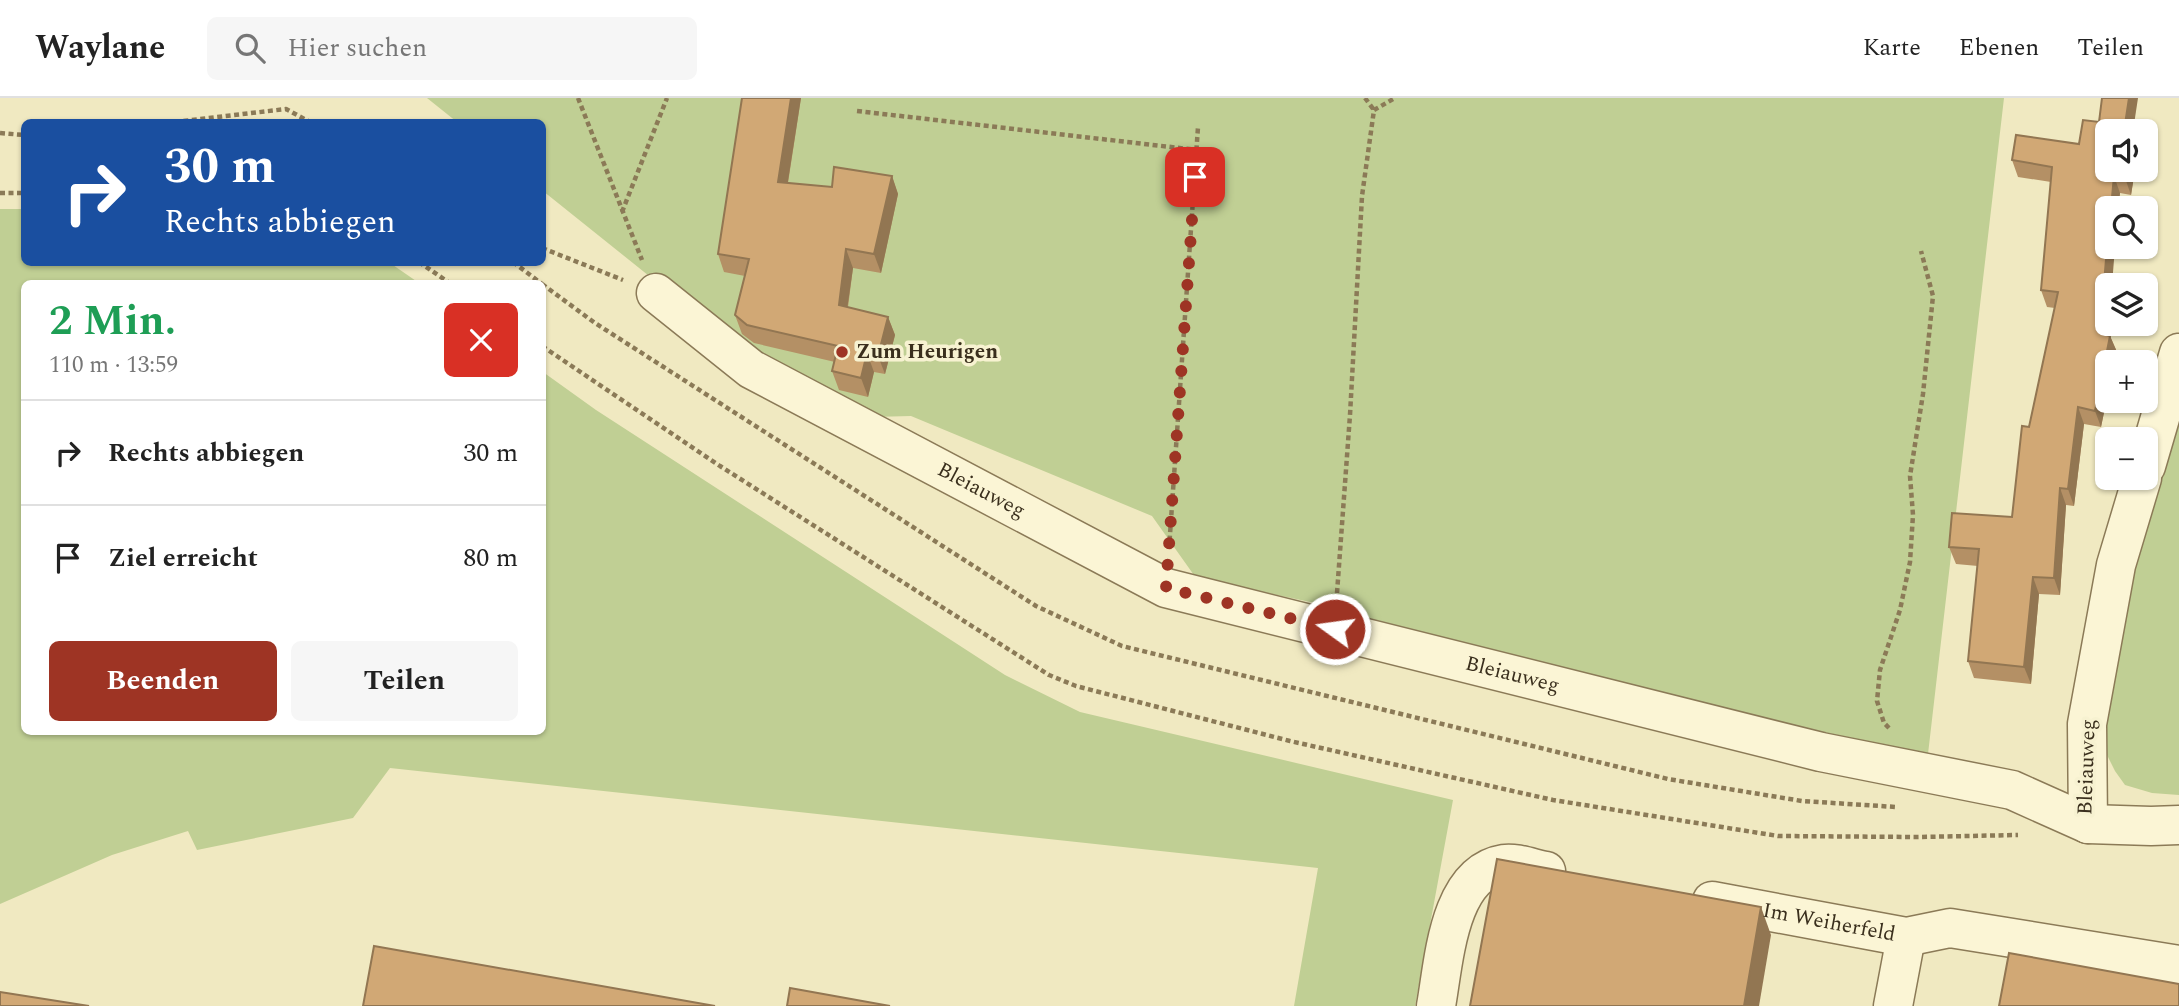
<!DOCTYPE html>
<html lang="de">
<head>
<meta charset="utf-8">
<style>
  :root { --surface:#fff; --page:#f6f6f6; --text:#222; --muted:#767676; --line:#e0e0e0; --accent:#9e3424 }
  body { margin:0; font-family:Spectral,serif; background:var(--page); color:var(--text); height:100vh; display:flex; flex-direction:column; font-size:26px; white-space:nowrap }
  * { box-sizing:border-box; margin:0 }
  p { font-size:23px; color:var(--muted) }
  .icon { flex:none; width:38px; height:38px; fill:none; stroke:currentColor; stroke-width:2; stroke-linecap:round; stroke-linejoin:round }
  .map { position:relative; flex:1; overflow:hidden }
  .sheet { position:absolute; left:21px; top:182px; width:525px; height:455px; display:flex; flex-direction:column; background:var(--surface); border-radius:10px; box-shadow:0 2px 5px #0004 }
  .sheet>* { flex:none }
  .hud { position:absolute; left:21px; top:21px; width:525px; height:147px; border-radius:10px; box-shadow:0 2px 5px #0004; background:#1a4fa0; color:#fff; overflow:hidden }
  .controls { position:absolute; left:2095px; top:21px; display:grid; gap:14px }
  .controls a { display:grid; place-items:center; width:63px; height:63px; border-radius:10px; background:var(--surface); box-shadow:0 2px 5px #0004; font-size:35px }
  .pin { position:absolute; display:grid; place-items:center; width:60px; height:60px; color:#fff; margin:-30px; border-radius:14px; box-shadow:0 4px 10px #0006 }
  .me { position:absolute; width:77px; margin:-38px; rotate:284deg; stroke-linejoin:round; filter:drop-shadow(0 0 5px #0008) }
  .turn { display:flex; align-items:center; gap:24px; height:147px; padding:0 28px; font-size:32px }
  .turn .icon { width:91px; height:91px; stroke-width:2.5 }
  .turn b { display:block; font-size:49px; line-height:60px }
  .round { display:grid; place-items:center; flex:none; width:74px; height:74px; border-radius:10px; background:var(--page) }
  .headline { display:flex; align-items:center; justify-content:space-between; height:119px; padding:0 28px }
  h1 { font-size:42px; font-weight:700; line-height:52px; color:#1e9e55 }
  .primary-button { display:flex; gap:14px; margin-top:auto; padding:14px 28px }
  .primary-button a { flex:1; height:80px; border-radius:10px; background:var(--accent); color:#fff; font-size:28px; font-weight:700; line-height:80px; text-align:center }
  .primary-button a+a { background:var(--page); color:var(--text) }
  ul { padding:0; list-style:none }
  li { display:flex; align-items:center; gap:21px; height:105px; padding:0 28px; border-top:2px solid var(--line) }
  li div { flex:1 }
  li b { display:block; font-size:26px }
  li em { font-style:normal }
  header { display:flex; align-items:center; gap:42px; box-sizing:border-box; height:98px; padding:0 35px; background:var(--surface); border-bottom:2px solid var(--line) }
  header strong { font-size:33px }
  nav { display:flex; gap:38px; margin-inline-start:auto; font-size:24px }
  .search { width:490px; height:63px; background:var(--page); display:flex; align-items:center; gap:18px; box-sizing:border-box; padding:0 24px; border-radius:10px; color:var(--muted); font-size:26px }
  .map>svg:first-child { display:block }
  .green { fill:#c0cf94 }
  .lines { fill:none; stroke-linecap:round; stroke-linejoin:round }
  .minor-casing { stroke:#8b7a57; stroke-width:41 }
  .path { stroke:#8b7a57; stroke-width:4.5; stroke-dasharray:5 3.5; stroke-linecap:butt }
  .minor { stroke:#fbf5d5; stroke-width:38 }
  .wall { fill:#b49065 }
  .shaded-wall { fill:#927652 }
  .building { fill:#d1a875; stroke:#927652; stroke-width:2 }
  .route { stroke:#9e3424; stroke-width:12; stroke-dasharray:0 21.6 }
  .poi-dot { fill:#9e3424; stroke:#f7f2d1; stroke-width:2.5 }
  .labels { text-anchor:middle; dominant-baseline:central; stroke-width:7; stroke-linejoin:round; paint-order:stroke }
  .poi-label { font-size:21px; font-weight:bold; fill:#3a2f1d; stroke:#f7f2d1; text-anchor:start }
  .street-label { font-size:21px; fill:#3a2f1d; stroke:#f7f2d1 }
</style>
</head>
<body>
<header>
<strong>Waylane</strong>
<div class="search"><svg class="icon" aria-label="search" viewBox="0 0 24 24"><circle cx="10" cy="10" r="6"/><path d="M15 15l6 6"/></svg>Hier suchen</div>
<nav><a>Karte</a><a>Ebenen</a><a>Teilen</a></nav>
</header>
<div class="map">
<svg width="2179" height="908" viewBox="0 0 2179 908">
  <rect width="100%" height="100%" fill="#f0e9c1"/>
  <g class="green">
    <path d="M 427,0 L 2004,0 L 1928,656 L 1745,623 L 1379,527 L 1315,505 L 1196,480 L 1152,418 L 911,318 L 872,319 L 734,246 L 543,93 L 542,24 L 457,24 Z"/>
    <path d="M 0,111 L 24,111 L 24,164 L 390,165 L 419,185 L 24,186 L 24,634 L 542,634 L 543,274 L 596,312 L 1005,577 L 1080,614 L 1453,702 L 1415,908 L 1294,908 L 1318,770 L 390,670 L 353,720 L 197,752 L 188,733 L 112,757 L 0,806 Z"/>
    <path d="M 2179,295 L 2179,697 L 2152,695 L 2125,687 L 2115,673 L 2107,657 L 2106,592 L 2126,463 Z"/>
  </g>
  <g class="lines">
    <g class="minor-casing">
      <g id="minor">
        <path id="s1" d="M 656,195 L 751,271 L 1166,490 L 1821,654 L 2012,692 L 2088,726 L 2151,728 L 2179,727"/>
        <path d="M 2146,368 L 2179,255"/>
        <path d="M 2088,726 L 2087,626 L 2116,467 L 2142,380"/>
        <path id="s2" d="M 1712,803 L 1906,839 L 1950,830 L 2179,867"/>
        <path d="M 1436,908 C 1444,864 1448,775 1504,766 C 1516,764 1534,771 1546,773"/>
        <path d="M 1893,908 L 1906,839"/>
      </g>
    </g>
    <g class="path">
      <path d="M 578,0 L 642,162"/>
      <path d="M 1365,0 L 1374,12"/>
      <path d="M 857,13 L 1197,52"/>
      <path d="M 175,24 L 286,11 L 310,24"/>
      <path d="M 0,35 L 24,37"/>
      <path d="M 0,95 L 24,95"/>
      <path d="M 622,114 L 667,0"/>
      <path d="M 542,150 L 623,182"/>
      <path d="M 419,164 L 451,186"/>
      <path d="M 513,164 L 542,186"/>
      <path d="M 542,186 L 595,225 L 1036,508 L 1122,548 L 1668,681 L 1802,703 L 1896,709"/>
      <path d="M 542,248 L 720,368 L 1049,577 L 1076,588 L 1290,643 L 1553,702 L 1778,738 L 1917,739 L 2018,737"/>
      <path d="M 1169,451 L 1198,29"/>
      <path d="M 1337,495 L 1350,317 L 1362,98 L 1374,12 L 1395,0"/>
      <path d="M 1889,630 L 1884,625 L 1877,603 L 1880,572 L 1900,512 L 1910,464 L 1913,417 L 1910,378 L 1923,296 L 1933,198 L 1921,153"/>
    </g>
    <use href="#minor" class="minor"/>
  </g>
  <g class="wall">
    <path d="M 742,0 L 801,0 L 788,85 L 832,89 L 892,78 L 898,96 L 881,175 L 853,170 L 848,209 L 888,219 L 895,237 L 885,276 L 874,274 L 868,299 L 839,292 L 832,273 L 835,264 L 754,245 L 742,236 L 735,217 L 745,178 L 724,174 L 718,156 Z"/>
    <path d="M 2107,33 L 2135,72 L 2131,97 L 2120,95 L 2107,187 L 2107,237 L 2110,238 L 2117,254 L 2115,264 L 2107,264 L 2107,300 L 2101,329 L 2084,326 L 2074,408 L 2066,407 L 2060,497 L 2039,496 L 2031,586 L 1974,580 L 1968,563 L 1978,468 L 1956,466 L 1949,449 L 2012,419 L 2055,210 L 2047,209 L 2041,192 L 2051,84 L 2018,79 L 2012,62 L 2079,46 Z"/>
  </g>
  <g class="shaded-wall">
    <path d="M 791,0 L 801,0 L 785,102 L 778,84 Z"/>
    <path d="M 2129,0 L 2138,0 L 2133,33 L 2124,33 Z"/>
    <path d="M 2127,72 L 2135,72 L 2131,97 L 2125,80 Z"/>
    <path d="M 892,78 L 898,96 L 881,175 L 874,156 Z"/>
    <path d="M 2114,78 L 2120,95 L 2118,110 L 2111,110 Z"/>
    <path d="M 2107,149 L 2115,149 L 2112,187 L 2107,187 L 2107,226 L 2108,226 L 2106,252 L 2100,235 Z"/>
    <path d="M 846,151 L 853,170 L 845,226 L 839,207 Z"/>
    <path d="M 888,219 L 895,237 L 885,276 L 878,258 Z"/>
    <path d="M 2110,238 L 2117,254 L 2115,264 L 2107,264 L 2107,300 L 2101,329 L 2095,313 Z"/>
    <path d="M 867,255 L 874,274 L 868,299 L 861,280 Z"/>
    <path d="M 2078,309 L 2084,326 L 2074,408 L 2068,391 Z"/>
    <path d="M 2060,390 L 2066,407 L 2060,497 L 2054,480 Z"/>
    <path d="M 2033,479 L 2039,496 L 2031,586 L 2024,569 Z"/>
    <path d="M 1761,809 L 1771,837 L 1759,908 L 1744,908 Z"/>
  </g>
  <g class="building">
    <path d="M 742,0 L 791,0 L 778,84 L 832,89 L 834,69 L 892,78 L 874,156 L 846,151 L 839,207 L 888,219 L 878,258 L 867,255 L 861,280 L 832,273 L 838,248 L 747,227 L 735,217 L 749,161 L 718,156 Z"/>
    <path d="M 2102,0 L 2129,0 L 2124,33 L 2107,33 L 2107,72 L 2127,72 L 2125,80 L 2114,78 L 2111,110 L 2107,110 L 2107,149 L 2100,235 L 2110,238 L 2095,313 L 2078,309 L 2068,391 L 2060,390 L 2054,480 L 2033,479 L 2024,569 L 1968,563 L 1979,451 L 1949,449 L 1952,415 L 2012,419 L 2022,328 L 2029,329 L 2058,194 L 2041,192 L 2052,69 L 2012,62 L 2016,37 L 2079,46 L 2083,22 L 2099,24 Z"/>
    <path d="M 1497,761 L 1761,809 L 1744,908 L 1470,908 Z"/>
    <path d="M 374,848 L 715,908 L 363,908 Z"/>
    <path d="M 2009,855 L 2179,886 L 2179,908 L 1999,908 Z"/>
    <path d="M 790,890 L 890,908 L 787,908 Z"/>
    <path d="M 0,894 L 89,908 L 0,908 Z"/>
  </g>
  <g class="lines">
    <path class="route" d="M 1195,79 L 1166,490 L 1335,531"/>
  </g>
  <circle class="poi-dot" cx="842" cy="254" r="7"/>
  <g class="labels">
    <g class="poi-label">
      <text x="856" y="254">Zum Heurigen</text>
    </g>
    <g class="street-label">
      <text stroke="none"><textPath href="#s1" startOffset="382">Bleiauweg</textPath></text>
      <text stroke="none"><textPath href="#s1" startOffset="948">Bleiauweg</textPath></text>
      <text transform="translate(2087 669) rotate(-88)">Bleiauweg</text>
      <text stroke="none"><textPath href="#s2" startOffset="119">Im Weiherfeld</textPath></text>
    </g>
  </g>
</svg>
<div class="controls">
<a><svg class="icon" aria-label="sound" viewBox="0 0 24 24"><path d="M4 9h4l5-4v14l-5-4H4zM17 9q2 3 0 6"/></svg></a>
<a><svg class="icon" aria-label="search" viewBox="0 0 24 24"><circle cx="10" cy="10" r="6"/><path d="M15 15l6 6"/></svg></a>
<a><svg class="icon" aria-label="layers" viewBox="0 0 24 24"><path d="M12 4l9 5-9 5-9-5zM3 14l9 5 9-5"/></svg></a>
<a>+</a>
<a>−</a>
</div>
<div class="pin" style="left:1195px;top:79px;background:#d93025"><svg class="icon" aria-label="arrive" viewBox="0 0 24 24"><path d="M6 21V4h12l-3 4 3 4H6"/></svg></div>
<svg class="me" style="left:1335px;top:531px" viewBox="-20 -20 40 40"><circle r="17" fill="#9e3424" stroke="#fff" stroke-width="3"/><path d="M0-11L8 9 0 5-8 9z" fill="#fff"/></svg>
<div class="hud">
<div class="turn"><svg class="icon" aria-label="right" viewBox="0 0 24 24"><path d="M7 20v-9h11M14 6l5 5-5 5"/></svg><div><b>30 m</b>Rechts abbiegen</div></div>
</div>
<section class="sheet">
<div class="headline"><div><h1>2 Min.</h1><p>110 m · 13:59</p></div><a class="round" style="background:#d93025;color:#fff"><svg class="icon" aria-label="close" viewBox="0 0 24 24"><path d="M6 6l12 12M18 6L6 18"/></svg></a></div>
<ul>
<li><svg class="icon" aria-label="right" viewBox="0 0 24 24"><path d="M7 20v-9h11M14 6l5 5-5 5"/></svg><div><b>Rechts abbiegen</b></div><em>30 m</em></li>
<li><svg class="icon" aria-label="arrive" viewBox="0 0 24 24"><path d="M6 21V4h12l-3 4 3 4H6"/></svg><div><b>Ziel erreicht</b></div><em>80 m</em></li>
</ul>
<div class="primary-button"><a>Beenden</a><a>Teilen</a></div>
</section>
</div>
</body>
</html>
